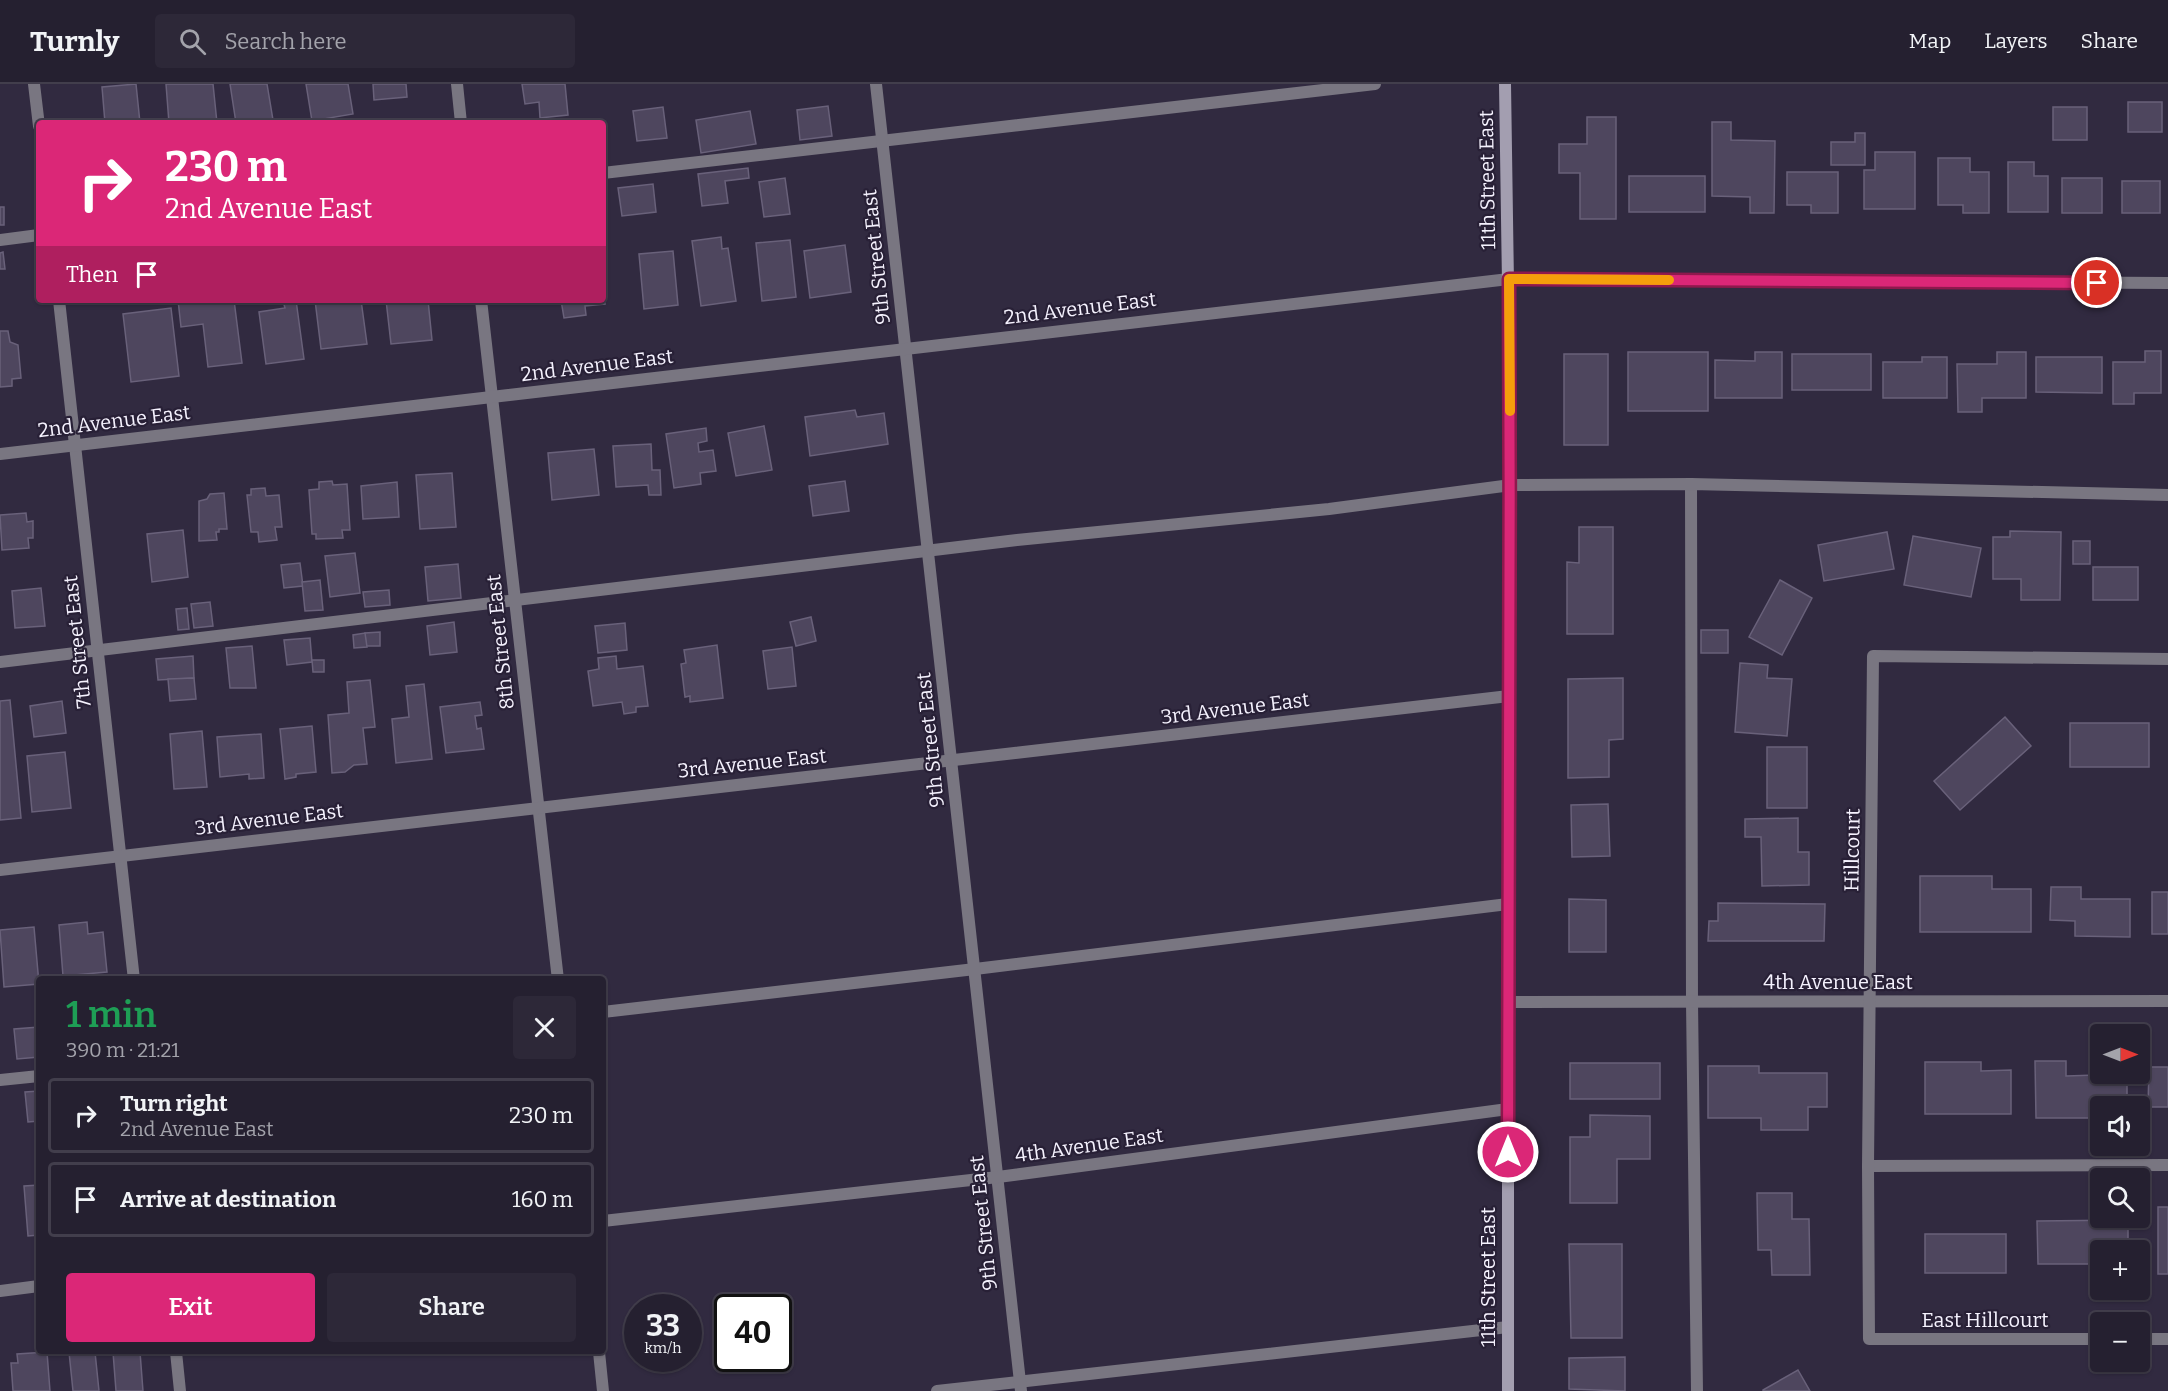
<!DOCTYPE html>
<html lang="en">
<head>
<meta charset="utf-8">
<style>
  :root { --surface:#252030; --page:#2d2838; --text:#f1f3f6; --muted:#a3a3ab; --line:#423e4c; --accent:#db2777 }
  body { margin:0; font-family:Bitter,serif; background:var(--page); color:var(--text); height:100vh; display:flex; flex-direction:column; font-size:22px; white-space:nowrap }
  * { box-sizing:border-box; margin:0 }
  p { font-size:20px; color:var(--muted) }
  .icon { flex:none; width:33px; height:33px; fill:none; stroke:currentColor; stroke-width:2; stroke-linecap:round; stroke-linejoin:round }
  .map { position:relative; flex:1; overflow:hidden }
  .drawer { position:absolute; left:36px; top:892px; width:570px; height:378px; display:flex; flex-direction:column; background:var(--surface); border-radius:6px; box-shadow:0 2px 4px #0004,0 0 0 2px var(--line) }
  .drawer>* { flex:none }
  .guide { position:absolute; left:36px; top:36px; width:570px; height:183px; border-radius:6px; box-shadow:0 2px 4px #0004,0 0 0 2px var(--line); background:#db2777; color:#fff; overflow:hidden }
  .needle { width:39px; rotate:90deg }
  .controls { position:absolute; left:2090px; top:940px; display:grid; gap:12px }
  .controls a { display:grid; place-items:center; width:60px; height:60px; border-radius:6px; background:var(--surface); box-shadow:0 2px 4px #0004,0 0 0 2px var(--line); font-size:30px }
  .speed { position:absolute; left:624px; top:1210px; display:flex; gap:12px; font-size:30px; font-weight:700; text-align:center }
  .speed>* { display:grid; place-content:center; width:78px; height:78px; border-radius:50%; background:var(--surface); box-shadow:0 2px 4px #0004,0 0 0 2px var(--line); line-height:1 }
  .speed small { font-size:15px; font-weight:400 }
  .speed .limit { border:3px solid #111; border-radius:9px; background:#fff; color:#111 }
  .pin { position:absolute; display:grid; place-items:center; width:51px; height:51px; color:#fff; margin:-26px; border:3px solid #fff; border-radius:50%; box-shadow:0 2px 6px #0007 }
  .me { position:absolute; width:66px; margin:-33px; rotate:0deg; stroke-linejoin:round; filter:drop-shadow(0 0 4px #0008) }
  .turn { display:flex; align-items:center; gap:21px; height:126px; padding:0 30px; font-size:27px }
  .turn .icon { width:78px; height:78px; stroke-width:2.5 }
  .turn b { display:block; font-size:42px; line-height:51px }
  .then { display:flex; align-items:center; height:57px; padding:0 30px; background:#0003; gap:12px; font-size:22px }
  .round { display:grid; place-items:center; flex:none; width:63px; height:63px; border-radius:6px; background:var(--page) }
  .head { display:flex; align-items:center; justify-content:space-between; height:102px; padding:0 30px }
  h1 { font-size:36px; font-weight:600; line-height:45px; color:#1e9e55 }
  .button { display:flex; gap:12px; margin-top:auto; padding:12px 30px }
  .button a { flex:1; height:69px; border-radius:6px; background:var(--accent); color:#fff; font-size:24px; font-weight:600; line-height:69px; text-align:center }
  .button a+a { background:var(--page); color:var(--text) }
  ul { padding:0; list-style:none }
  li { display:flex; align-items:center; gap:18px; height:75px; margin:0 12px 9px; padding:0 18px; border:3px solid var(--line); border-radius:6px }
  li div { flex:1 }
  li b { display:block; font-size:22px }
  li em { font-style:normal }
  header { display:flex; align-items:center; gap:36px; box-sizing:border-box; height:84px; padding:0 30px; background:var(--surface); border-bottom:2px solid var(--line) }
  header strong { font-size:28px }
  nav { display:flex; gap:33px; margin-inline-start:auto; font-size:21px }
  .search { width:420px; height:54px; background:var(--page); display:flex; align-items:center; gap:15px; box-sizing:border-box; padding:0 21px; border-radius:6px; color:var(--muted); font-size:22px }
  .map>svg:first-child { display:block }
  .building { fill:#4e465e; stroke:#69617a; stroke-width:1.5 }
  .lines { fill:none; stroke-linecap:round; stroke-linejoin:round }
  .lane { stroke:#797681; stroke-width:12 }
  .street { stroke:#797681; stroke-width:12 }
  .secondary { stroke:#a39eb0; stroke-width:12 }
  .route-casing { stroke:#8e194d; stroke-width:15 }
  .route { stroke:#db2777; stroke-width:10 }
  .slow { stroke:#f59e0b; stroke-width:10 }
  .labels { text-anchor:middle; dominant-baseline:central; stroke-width:4.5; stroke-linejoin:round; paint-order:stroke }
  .street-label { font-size:20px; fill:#f5f2fe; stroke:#282036 }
</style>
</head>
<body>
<header>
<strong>Turnly</strong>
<div class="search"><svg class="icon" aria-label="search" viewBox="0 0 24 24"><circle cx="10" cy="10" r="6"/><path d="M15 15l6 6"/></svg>Search here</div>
<nav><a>Map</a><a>Layers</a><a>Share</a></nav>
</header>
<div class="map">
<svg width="2168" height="1307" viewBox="0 0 2168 1307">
  <rect width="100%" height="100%" fill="#312a40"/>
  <g class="building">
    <path d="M 136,0 L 140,39 L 105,39 L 102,3 Z"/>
    <path d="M 166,0 L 213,0 L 217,39 L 169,39 Z"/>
    <path d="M 230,0 L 267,0 L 273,36 L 236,39 Z"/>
    <path d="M 306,0 L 348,0 L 353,30 L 312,37 Z"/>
    <path d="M 373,0 L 406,0 L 407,13 L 374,16 Z"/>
    <path d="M 522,0 L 565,0 L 568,31 L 540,34 L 539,18 L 525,20 Z"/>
    <rect x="2128" y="18" width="34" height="30"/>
    <path d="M 828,22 L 832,52 L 800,56 L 797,26 Z"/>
    <path d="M 663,23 L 667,54 L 637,57 L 633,27 Z"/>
    <rect x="2053" y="23" width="34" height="33"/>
    <path d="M 750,27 L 756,60 L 701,69 L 696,36 Z"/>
    <path d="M 1587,33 L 1616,33 L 1616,135 L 1580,135 L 1580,89 L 1559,89 L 1559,60 L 1587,60 Z"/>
    <path d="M 1712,38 L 1731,38 L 1731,56 L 1775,57 L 1774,129 L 1750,129 L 1750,113 L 1712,112 Z"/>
    <path d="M 1855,49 L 1865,49 L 1865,81 L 1831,81 L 1831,58 L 1855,58 Z"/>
    <path d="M 1875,68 L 1915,68 L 1915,125 L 1864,125 L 1864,86 L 1875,86 Z"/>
    <path d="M 1938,74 L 1970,74 L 1970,88 L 1989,88 L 1989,129 L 1963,129 L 1963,121 L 1938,121 Z"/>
    <path d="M 2008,78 L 2034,78 L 2034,92 L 2048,92 L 2048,128 L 2008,128 Z"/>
    <path d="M 748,84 L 749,94 L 725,97 L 728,119 L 702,122 L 698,90 Z"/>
    <path d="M 1787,88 L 1838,88 L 1838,129 L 1811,129 L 1811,121 L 1787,121 Z"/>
    <rect x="1629" y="92" width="76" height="36"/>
    <path d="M 785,94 L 790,130 L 764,133 L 759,98 Z"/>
    <rect x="2062" y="94" width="40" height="35"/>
    <rect x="2122" y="97" width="38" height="32"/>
    <path d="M 653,100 L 656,128 L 622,132 L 618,104 Z"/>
    <rect x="0" y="123" width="4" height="18"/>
    <path d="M 721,153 L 722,165 L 728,164 L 736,217 L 701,222 L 692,157 Z"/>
    <path d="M 790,156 L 796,213 L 762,217 L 756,159 Z"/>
    <path d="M 845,161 L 851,208 L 810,214 L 804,167 Z"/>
    <path d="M 673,167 L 678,221 L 644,225 L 639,170 Z"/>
    <path d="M 3,168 L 5,185 L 0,185 L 0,169 Z"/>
    <path d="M 603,204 L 605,220 L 585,222 L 586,231 L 564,234 L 561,216 L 603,216 Z"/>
    <path d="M 178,216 L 234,216 L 242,279 L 208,283 L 203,240 L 181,243 Z"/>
    <path d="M 296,216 L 304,275 L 266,280 L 259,228 L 285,224 L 283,217 Z"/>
    <path d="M 315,216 L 361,216 L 367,260 L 321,265 Z"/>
    <path d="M 386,216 L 428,216 L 432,256 L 391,260 Z"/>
    <path d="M 171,224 L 179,292 L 131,298 L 123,230 Z"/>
    <path d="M 0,247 L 8,247 L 10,258 L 18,261 L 21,294 L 12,295 L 12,302 L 0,303 Z"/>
    <path d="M 2145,267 L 2161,267 L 2161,309 L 2134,309 L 2134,320 L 2113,320 L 2113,278 L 2145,278 Z"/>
    <rect x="1628" y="268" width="80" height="59"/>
    <path d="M 1755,268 L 1782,268 L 1782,314 L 1715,314 L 1715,276 L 1755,277 Z"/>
    <path d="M 1997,268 L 2026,268 L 2026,314 L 1982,314 L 1982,328 L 1958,328 L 1957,280 L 1997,280 Z"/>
    <rect x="1564" y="270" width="44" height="91"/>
    <rect x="1792" y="270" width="79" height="36"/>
    <path d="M 1922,273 L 1947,273 L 1947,314 L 1883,314 L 1883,278 L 1922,278 Z"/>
    <path d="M 2036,273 L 2102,273 L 2102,309 L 2036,308 Z"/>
    <path d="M 855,326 L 857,333 L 884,329 L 888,360 L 810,372 L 805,333 Z"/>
    <path d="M 764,342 L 772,386 L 736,392 L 728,349 Z"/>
    <path d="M 706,344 L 707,357 L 698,359 L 699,368 L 713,366 L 716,387 L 700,389 L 701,400 L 674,404 L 666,350 Z"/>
    <path d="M 651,360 L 652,386 L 660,386 L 661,411 L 649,411 L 648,401 L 616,403 L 613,362 Z"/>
    <path d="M 594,365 L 599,411 L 552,416 L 548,369 Z"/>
    <path d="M 452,389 L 456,443 L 420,445 L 416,391 Z"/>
    <path d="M 332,397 L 333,401 L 347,400 L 350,446 L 342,446 L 343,454 L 316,455 L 316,450 L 312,450 L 309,406 L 319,405 L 319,398 Z"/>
    <path d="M 845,397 L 849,427 L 813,432 L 809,402 Z"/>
    <path d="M 397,398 L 399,433 L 363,435 L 361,402 Z"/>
    <path d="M 265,404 L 266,412 L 279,411 L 282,443 L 275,443 L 277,456 L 259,458 L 258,448 L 251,448 L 247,411 L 251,411 L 251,405 Z"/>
    <path d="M 224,409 L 227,445 L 219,445 L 219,448 L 216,448 L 217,456 L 199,457 L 199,417 L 207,415 L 210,410 Z"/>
    <path d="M 26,429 L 27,438 L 33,437 L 33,454 L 28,454 L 29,464 L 2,466 L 0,431 Z"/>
    <path d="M 1579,443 L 1613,443 L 1613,550 L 1567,550 L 1567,478 L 1579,479 Z"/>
    <path d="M 183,446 L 188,493 L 152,498 L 147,450 Z"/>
    <path d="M 2010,447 L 2061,448 L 2060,516 L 2021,516 L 2021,495 L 1993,495 L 1993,453 L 2010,453 Z"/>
    <path d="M 1887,448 L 1894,485 L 1824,497 L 1818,461 Z"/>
    <path d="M 1913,452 L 1981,464 L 1971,513 L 1904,501 Z"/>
    <rect x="2073" y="457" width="17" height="23"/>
    <path d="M 355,469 L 360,509 L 330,513 L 325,472 Z"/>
    <path d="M 300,479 L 303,502 L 284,504 L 281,481 Z"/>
    <path d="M 458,480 L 461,514 L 428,517 L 425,483 Z"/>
    <rect x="2093" y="483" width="45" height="33"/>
    <path d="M 320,496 L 323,526 L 305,527 L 302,498 Z"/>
    <path d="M 1780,496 L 1812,514 L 1782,571 L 1749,553 Z"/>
    <path d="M 41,504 L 45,542 L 15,544 L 12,507 Z"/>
    <path d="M 389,506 L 390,521 L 365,523 L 363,508 Z"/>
    <path d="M 210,518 L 213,542 L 194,544 L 191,520 Z"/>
    <path d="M 187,524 L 189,545 L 178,546 L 176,525 Z"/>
    <path d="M 811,533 L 816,557 L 796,562 L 790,538 Z"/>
    <path d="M 454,538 L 457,568 L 430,571 L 427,542 Z"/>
    <path d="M 625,539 L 627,566 L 598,569 L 595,542 Z"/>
    <rect x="1701" y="546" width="27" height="23"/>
    <path d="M 380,548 L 380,562 L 366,562 L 365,549 Z"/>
    <path d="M 365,549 L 367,563 L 354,564 L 353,551 Z"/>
    <path d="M 310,554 L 312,578 L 287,581 L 284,556 Z"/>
    <path d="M 717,561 L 723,614 L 690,618 L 690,612 L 685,613 L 681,580 L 686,579 L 684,566 Z"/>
    <path d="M 252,562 L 256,604 L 230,604 L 226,564 Z"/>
    <path d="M 792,563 L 796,602 L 768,605 L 763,567 Z"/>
    <path d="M 193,572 L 194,594 L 158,596 L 156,575 Z"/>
    <path d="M 616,572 L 617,585 L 643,582 L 648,622 L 636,623 L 636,628 L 624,630 L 622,618 L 593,622 L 588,587 L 599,585 L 598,574 Z"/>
    <path d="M 312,576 L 324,576 L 324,588 L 313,588 Z"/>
    <path d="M 1740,579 L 1768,581 L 1767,594 L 1792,595 L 1787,652 L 1735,648 Z"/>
    <path d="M 194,594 L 196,615 L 170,617 L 168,595 Z"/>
    <path d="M 1623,594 L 1623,655 L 1609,656 L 1609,693 L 1568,694 L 1568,595 Z"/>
    <path d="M 370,596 L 375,643 L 363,644 L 367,680 L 354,681 L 345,688 L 332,689 L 328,631 L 349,629 L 347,598 Z"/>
    <path d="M 424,600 L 432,675 L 396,679 L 392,635 L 409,633 L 406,602 Z"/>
    <path d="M 10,616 L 21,734 L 0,736 L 0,617 Z"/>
    <path d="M 62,617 L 66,649 L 34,653 L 30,622 Z"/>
    <path d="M 480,618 L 482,631 L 475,632 L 477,645 L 481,644 L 484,665 L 446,669 L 440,623 Z"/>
    <path d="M 2005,633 L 2031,662 L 1960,726 L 1934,697 Z"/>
    <rect x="2070" y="639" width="79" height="44"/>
    <path d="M 312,642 L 316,688 L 296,690 L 296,693 L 285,695 L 280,645 Z"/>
    <path d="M 202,647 L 207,703 L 174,705 L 170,650 Z"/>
    <path d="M 261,650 L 264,694 L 249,695 L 249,690 L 220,693 L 217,653 Z"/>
    <rect x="1767" y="663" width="40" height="61"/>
    <path d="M 65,668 L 71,724 L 32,728 L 27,672 Z"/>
    <path d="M 1608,720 L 1610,772 L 1572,773 L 1571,721 Z"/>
    <path d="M 1798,734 L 1798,768 L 1809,768 L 1809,801 L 1762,802 L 1761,753 L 1745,753 L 1745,735 Z"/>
    <path d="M 1920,792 L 1992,792 L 1992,805 L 2031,805 L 2031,848 L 1920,848 Z"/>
    <path d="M 2051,803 L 2081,803 L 2081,815 L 2130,815 L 2130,853 L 2075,852 L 2075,837 L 2050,836 Z"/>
    <rect x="2152" y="808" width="16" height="42"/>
    <path d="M 1569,815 L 1606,816 L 1606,868 L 1569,868 Z"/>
    <path d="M 1718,819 L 1825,820 L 1824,857 L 1708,857 L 1709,837 L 1718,837 Z"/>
    <path d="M 87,838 L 88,850 L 103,848 L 107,888 L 63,892 L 59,841 Z"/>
    <path d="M 34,843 L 39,900 L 4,903 L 0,846 Z"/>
    <path d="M 39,943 L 39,973 L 17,975 L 14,945 Z"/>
    <path d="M 2035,977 L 2066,977 L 2066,992 L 2127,990 L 2127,1023 L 2100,1023 L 2100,1053 L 2096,1053 L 2096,1034 L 2036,1034 Z"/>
    <path d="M 1925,978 L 1981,978 L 1981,987 L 2011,986 L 2011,1030 L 1925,1030 Z"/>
    <rect x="1570" y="979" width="90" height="36"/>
    <path d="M 1708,982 L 1759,982 L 1759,989 L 1827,989 L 1827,1023 L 1808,1023 L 1808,1046 L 1761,1046 L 1761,1034 L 1708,1034 Z"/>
    <path d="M 2149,983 L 2168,983 L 2168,1023 L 2148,1023 Z"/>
    <path d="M 39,1007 L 39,1037 L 28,1038 L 25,1008 Z"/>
    <path d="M 1590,1031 L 1650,1032 L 1650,1075 L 1617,1075 L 1617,1119 L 1570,1119 L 1570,1053 L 1590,1053 Z"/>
    <path d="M 39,1101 L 39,1151 L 28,1152 L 24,1102 Z"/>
    <path d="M 1757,1109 L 1792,1109 L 1792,1135 L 1809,1135 L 1810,1191 L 1772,1191 L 1771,1166 L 1758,1166 Z"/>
    <rect x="2158" y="1123" width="10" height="67"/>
    <path d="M 2128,1136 L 2128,1167 L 2100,1167 L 2100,1191 L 2098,1191 L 2098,1180 L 2038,1180 L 2037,1137 Z"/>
    <rect x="1925" y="1150" width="81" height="39"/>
    <path d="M 1569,1160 L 1622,1160 L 1622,1254 L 1571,1254 Z"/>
    <path d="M 47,1268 L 50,1307 L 13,1307 L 11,1279 L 18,1279 L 17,1270 Z"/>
    <path d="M 69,1268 L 95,1268 L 99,1307 L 73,1307 Z"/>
    <path d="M 113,1268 L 140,1268 L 143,1307 L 116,1307 Z"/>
    <path d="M 1625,1273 L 1625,1307 L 1569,1305 L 1569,1274 Z"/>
    <path d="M 1798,1286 L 1810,1307 L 1763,1307 L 1763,1306 Z"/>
  </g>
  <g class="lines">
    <g class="lane">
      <path d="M 603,89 L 1375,0"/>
      <path d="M 0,156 L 39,151"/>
      <path d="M 1691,400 L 1692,918 L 1697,1307"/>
      <path d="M 0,578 L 1017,456 L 1329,425 L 1511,401 L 1691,400 L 2168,411"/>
      <path d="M 603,928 L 975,885 L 1508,820"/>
      <path d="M 0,996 L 39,992"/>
      <path d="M 1868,1082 L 2168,1081"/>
      <path d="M 937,1307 L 1508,1243"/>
    </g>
    <g class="street">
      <path d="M 34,0 L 39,42"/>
      <path d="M 457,0 L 461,39"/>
      <path d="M 876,0 L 1021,1307"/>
      <path d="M 59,216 L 134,896"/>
      <path d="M 481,216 L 558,896"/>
      <path d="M 0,370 L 1509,195 L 2168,199"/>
      <path d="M 0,786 L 1509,612"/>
      <path d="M 1509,918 L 2168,917"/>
      <path d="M 603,1137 L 998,1093 L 1508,1025"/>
      <path d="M 0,1207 L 39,1202"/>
      <path d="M 2100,1255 L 1869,1255 L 1868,1082 L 1873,572 L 2168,575"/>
      <path d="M 2139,1255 L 2168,1255"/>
      <path d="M 176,1268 L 180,1307"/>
      <path d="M 599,1268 L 603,1307"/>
    </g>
    <path class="secondary" d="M 1505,0 L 1511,401 L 1508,820 L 1508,1307"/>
  </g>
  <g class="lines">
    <g class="route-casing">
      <path id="route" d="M 1508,1068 C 1508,777 1511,486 1509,195 L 2097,199"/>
    </g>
    <use href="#route" class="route"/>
    <path class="slow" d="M 1510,327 L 1509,195 L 1669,196"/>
  </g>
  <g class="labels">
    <g class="street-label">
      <text transform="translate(1487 96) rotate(-91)">11th Street East</text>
      <text transform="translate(876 173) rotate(-96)">9th Street East</text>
      <text transform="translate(1080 224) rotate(-7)">2nd Avenue East</text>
      <text transform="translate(597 281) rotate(-7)">2nd Avenue East</text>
      <text transform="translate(114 337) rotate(-7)">2nd Avenue East</text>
      <text transform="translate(77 558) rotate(-96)">7th Street East</text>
      <text transform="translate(500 558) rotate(-96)">8th Street East</text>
      <text transform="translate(1235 624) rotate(-7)">3rd Avenue East</text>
      <text transform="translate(930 656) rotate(-96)">9th Street East</text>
      <text transform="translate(752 679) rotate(-6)">3rd Avenue East</text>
      <text transform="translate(269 735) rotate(-7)">3rd Avenue East</text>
      <text transform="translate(1852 766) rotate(-89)">Hillcourt</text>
      <text x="1838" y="898">4th Avenue East</text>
      <text transform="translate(1089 1061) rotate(-8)">4th Avenue East</text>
      <text transform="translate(983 1139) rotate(-96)">9th Street East</text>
      <text transform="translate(1488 1193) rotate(-90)">11th Street East</text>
      <text x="1985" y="1236">East Hillcourt</text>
    </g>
  </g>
</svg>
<div class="controls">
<a><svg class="needle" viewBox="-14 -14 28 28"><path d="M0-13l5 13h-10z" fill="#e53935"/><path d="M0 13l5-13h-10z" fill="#a3a3ab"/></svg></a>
<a><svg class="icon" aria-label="sound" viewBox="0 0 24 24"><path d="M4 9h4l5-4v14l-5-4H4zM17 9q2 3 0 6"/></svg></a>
<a><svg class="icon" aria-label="search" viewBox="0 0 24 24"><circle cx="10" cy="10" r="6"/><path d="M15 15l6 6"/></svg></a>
<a>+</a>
<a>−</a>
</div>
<div class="speed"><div>33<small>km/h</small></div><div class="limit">40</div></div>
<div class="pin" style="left:2097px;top:199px;background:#d93025"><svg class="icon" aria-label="arrive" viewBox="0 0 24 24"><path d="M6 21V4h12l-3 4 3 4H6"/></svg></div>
<svg class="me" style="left:1508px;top:1068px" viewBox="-20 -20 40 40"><circle r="17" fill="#db2777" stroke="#fff" stroke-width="3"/><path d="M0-11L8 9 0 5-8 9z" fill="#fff"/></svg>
<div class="guide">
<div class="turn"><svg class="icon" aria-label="right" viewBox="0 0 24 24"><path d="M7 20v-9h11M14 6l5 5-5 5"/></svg><div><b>230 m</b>2nd Avenue East</div></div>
<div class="then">Then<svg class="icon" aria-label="arrive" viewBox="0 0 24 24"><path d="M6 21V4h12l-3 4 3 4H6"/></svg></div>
</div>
<section class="drawer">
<div class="head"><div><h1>1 min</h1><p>390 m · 21:21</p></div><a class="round"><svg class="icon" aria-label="close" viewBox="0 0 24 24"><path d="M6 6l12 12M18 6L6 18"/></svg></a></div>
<ul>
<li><svg class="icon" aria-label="right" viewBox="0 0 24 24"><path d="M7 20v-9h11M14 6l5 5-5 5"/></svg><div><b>Turn right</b><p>2nd Avenue East</p></div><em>230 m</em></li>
<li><svg class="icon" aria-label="arrive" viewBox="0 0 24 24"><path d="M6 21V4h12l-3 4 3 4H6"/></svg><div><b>Arrive at destination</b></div><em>160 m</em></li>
</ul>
<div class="button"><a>Exit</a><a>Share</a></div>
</section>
</div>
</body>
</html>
